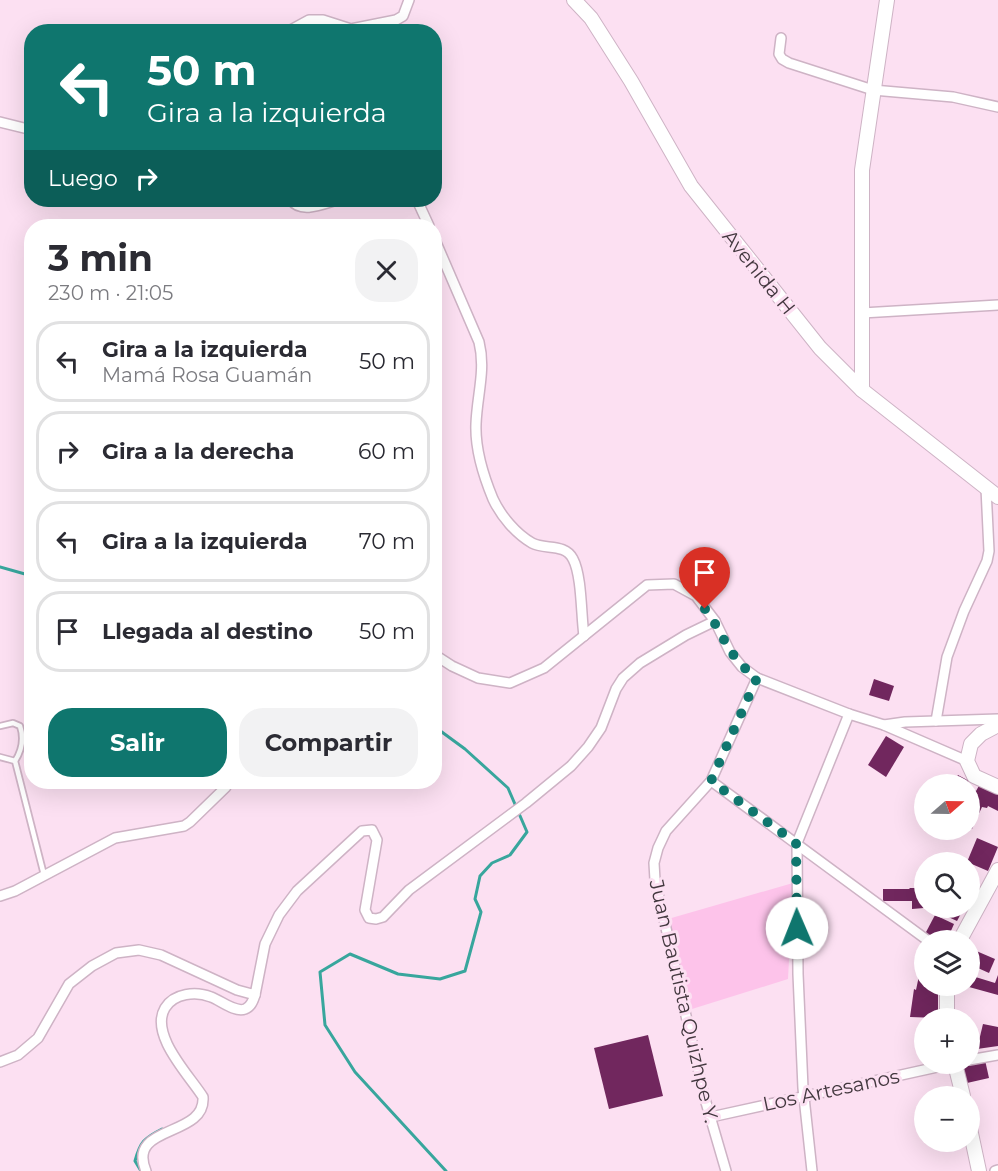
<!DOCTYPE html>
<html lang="es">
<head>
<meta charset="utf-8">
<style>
  :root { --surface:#fff; --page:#f2f2f3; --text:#2b2b33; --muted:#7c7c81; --line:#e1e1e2; --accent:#0f766e }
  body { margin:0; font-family:Montserrat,sans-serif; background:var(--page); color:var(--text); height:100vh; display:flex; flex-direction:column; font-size:22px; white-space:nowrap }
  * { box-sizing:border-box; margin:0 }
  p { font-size:20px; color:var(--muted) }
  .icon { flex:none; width:33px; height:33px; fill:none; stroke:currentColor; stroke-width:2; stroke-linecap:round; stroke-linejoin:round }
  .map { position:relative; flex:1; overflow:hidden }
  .details { position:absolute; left:24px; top:219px; width:418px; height:570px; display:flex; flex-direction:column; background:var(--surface); border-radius:24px; box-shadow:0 6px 24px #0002 }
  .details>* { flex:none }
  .banner { position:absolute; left:24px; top:24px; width:418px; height:183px; border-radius:24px; box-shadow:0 6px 24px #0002; background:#0f766e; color:#fff; overflow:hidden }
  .needle { width:39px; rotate:70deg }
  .tools { position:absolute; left:914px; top:774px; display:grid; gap:12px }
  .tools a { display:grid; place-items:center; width:66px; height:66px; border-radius:50%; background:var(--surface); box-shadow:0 6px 24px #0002; font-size:30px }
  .pin { position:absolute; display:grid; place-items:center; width:51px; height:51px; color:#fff; margin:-62px -26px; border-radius:50% 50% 50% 0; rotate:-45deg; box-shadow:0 0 6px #0007 }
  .pin .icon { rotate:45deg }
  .me { position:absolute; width:66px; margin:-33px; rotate:359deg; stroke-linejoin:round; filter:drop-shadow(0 0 4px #0008) }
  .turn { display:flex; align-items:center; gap:21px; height:126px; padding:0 24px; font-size:27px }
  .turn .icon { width:78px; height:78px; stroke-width:2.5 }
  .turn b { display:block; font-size:42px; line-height:51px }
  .then { display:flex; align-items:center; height:57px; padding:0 24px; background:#0003; gap:12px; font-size:22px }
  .round { display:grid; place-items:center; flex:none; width:63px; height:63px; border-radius:24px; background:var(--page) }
  .headline { display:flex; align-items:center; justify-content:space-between; height:102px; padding:0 24px }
  h1 { font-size:36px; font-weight:700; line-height:45px }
  .primary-button { display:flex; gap:12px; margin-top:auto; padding:12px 24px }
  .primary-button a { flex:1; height:69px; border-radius:24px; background:var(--accent); color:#fff; font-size:24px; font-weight:700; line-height:69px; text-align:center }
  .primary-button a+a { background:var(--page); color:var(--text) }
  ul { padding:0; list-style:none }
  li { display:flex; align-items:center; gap:18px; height:81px; margin:0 12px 9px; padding:0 12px; border:3px solid var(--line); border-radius:24px }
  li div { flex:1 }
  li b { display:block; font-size:22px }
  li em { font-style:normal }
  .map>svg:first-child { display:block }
  .green { fill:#fdc3ea }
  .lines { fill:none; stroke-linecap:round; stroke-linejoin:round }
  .stream { stroke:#38a69d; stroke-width:3 }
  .building { fill:#71275e }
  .lane-casing { stroke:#ceb3c5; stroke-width:8 }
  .street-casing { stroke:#ceb3c5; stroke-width:12 }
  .secondary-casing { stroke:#ceb3c5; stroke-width:16 }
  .lane { stroke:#fff; stroke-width:4.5 }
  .street { stroke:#fff; stroke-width:9 }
  .secondary { stroke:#fff; stroke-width:14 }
  .route { stroke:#0f766e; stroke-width:10; stroke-dasharray:0 18 }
  .labels { text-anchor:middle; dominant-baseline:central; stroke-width:6; stroke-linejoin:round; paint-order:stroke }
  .street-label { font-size:20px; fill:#43383f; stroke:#fce0f2 }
</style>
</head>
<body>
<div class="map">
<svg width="998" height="1171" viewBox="0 0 998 1171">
  <rect width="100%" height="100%" fill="#fce0f2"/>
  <path class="green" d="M 793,883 L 788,979 L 692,1009 L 668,919 Z"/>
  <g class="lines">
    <g class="stream">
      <path d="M 0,567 L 32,576"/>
      <path d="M 435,727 L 465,749 L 508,788 L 527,832 L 510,855 L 492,863 L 480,876 L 475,899 L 481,912 L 465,971 L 440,979 L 398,974 L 350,954 L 320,972 L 325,1025 L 355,1072 L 446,1171"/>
      <path d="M 141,1171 L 135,1161 C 140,1142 144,1138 162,1129"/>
    </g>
  </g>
  <g class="building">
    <path d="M 874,679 L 894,686 L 889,701 L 869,695 Z"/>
    <path d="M 886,736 L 904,747 L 886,777 L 868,765 Z"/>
    <path d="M 958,775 L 969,781 L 967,784 L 953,784 Z"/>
    <path d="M 980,784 L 998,795 L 998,811 L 988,806 L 987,808 L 982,807 L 972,829 L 969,827 L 969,788 L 976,791 Z"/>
    <path d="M 977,838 L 998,847 L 988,871 L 967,862 Z"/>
    <path d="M 910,888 L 924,888 L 924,908 L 912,909 L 912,901 L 883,901 L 883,889 L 909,889 Z"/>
    <path d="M 945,908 L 964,908 L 957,921 L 944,915 Z"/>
    <path d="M 935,915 L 954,924 L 947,940 L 939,940 L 925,934 Z"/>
    <path d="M 974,950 L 995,959 L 989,973 L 969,964 Z"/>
    <path d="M 921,966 L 924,967 L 924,986 L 938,986 L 938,1018 L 910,1017 L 914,989 L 916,990 Z"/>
    <path d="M 969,975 L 995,983 L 998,975 L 998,995 L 969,987 Z"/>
    <path d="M 983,1024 L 998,1027 L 998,1046 L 977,1049 Z"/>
    <path d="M 648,1035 L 663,1096 L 609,1109 L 594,1048 Z"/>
    <path d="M 985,1060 L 989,1078 L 967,1083 L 963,1065 Z"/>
  </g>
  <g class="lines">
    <g class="lane-casing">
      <g id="lane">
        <path d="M 0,726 L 13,723 L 20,726 C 24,738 22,750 15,761 L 44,875"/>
        <path d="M 0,757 L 15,761"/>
      </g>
    </g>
    <g class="street-casing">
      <g id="street">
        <path d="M 287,32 L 309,20 L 323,20 L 351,29 L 396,20 L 403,16 L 409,0"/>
        <path d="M 781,38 L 779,54 L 782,59 L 789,63 L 873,90 L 953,97 L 998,107"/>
        <path d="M 0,122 L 32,130"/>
        <path d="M 291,200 C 301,214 323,204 337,200"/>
        <path d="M 417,200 L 429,226"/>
        <path d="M 435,240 L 479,342 C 486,370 477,395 476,424 C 475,449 483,475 493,499 C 501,516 516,534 532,543 C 545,550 565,543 573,559 C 582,576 581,615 584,636"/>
        <path d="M 862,313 L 998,305"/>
        <path d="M 435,655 L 452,666 L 478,678 L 510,683 L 544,668 L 647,585 L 674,584 L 696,596 L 715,621"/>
        <path d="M 936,721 L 947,657 L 964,611 L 987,561 L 989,551 L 986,488"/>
        <path d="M 884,725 L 905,722 L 998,719"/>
        <path d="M 711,781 L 927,940"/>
        <path d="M 0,896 L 15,891 L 115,838 L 184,826 L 190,822 L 226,787"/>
        <path d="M 969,1060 L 998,1055"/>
        <path d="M 0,1062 L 18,1055 L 38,1038 L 69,984 L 92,966 L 116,953 L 139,950 L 161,955 L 237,990 L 255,995 L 265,944 L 279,915 L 297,891 L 362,831 L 372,830 L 377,840 L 365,910 L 369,918 L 376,919 L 383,917 L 409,890 L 526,803 L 571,766 L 588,747 L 601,728 L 616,689 L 623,678 L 640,663 L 686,635 L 715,621 L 730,652 L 742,667 L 757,678 L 849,714 L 884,725 L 967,761"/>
        <path d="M 711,1117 L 951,1064"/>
        <path d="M 146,1171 C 126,1124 206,1138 203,1097 C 190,1076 149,1035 165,1008 C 174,993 196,991 211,997 C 220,1000 235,1013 245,1009 C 251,1007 253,1001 255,995"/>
        <path d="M 726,1171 L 705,1099 L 655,880 L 654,863 L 658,848 L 666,831 L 711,781 L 757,678"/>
        <path d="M 812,1171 L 803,1088 L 798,974 L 797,843 L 849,714"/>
        <path d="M 995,1171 L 998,1170"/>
      </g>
    </g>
    <g class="secondary-casing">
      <g id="secondary">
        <path d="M 574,0 L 591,18 L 631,81 L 691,186 L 820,348 L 862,390 L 998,497"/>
        <path d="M 862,390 L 862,170 L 887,0"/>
        <path d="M 998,725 L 981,734 L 971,744 L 967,761 L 974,776 L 998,787"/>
        <path d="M 960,940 L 998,870"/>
        <path d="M 947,1018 L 947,986"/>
        <path d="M 955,1064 L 963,1096"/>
        <path d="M 969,1124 L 979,1171"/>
      </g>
    </g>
    <use href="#lane" class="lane"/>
    <use href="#street" class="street"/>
    <use href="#secondary" class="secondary"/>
  </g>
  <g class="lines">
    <path class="route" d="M 705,609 C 725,635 727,657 757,678 L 711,781 L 796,843 L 797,928"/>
  </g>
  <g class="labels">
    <g class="street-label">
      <text transform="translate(759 272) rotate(51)">Avenida H</text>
      <text transform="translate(684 1001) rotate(77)">Juan Bautista Quizhpe Y.</text>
      <text transform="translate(831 1090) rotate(-12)">Los Artesanos</text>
    </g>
  </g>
</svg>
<div class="tools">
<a><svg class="needle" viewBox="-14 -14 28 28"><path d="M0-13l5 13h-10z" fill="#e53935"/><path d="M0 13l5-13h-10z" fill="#7c7c81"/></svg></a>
<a><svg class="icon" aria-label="search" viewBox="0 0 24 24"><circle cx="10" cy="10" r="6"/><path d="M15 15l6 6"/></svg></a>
<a><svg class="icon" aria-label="layers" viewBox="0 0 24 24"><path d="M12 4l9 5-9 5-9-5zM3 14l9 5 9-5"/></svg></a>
<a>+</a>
<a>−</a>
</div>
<div class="pin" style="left:705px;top:609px;background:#d93025"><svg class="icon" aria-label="arrive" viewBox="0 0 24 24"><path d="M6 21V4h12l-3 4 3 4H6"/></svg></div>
<svg class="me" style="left:797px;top:928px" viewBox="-20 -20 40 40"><circle r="19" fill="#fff"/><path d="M0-13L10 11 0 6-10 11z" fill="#0f766e"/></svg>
<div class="banner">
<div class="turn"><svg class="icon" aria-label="left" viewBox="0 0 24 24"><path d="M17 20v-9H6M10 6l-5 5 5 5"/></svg><div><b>50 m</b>Gira a la izquierda</div></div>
<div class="then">Luego<svg class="icon" aria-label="right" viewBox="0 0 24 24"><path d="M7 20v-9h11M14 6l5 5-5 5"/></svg></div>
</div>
<section class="details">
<div class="headline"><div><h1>3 min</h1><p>230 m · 21:05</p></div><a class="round"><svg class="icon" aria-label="close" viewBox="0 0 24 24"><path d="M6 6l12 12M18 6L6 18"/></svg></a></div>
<ul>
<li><svg class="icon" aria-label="left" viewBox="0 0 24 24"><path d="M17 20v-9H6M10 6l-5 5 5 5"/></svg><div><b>Gira a la izquierda</b><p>Mamá Rosa Guamán</p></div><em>50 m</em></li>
<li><svg class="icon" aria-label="right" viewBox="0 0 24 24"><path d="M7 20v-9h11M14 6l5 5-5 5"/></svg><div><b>Gira a la derecha</b></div><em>60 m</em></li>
<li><svg class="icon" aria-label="left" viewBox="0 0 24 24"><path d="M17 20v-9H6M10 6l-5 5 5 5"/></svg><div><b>Gira a la izquierda</b></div><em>70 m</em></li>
<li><svg class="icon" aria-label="arrive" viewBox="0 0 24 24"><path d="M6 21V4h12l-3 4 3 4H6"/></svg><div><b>Llegada al destino</b></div><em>50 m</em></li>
</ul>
<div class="primary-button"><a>Salir</a><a>Compartir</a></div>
</section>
</div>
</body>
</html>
